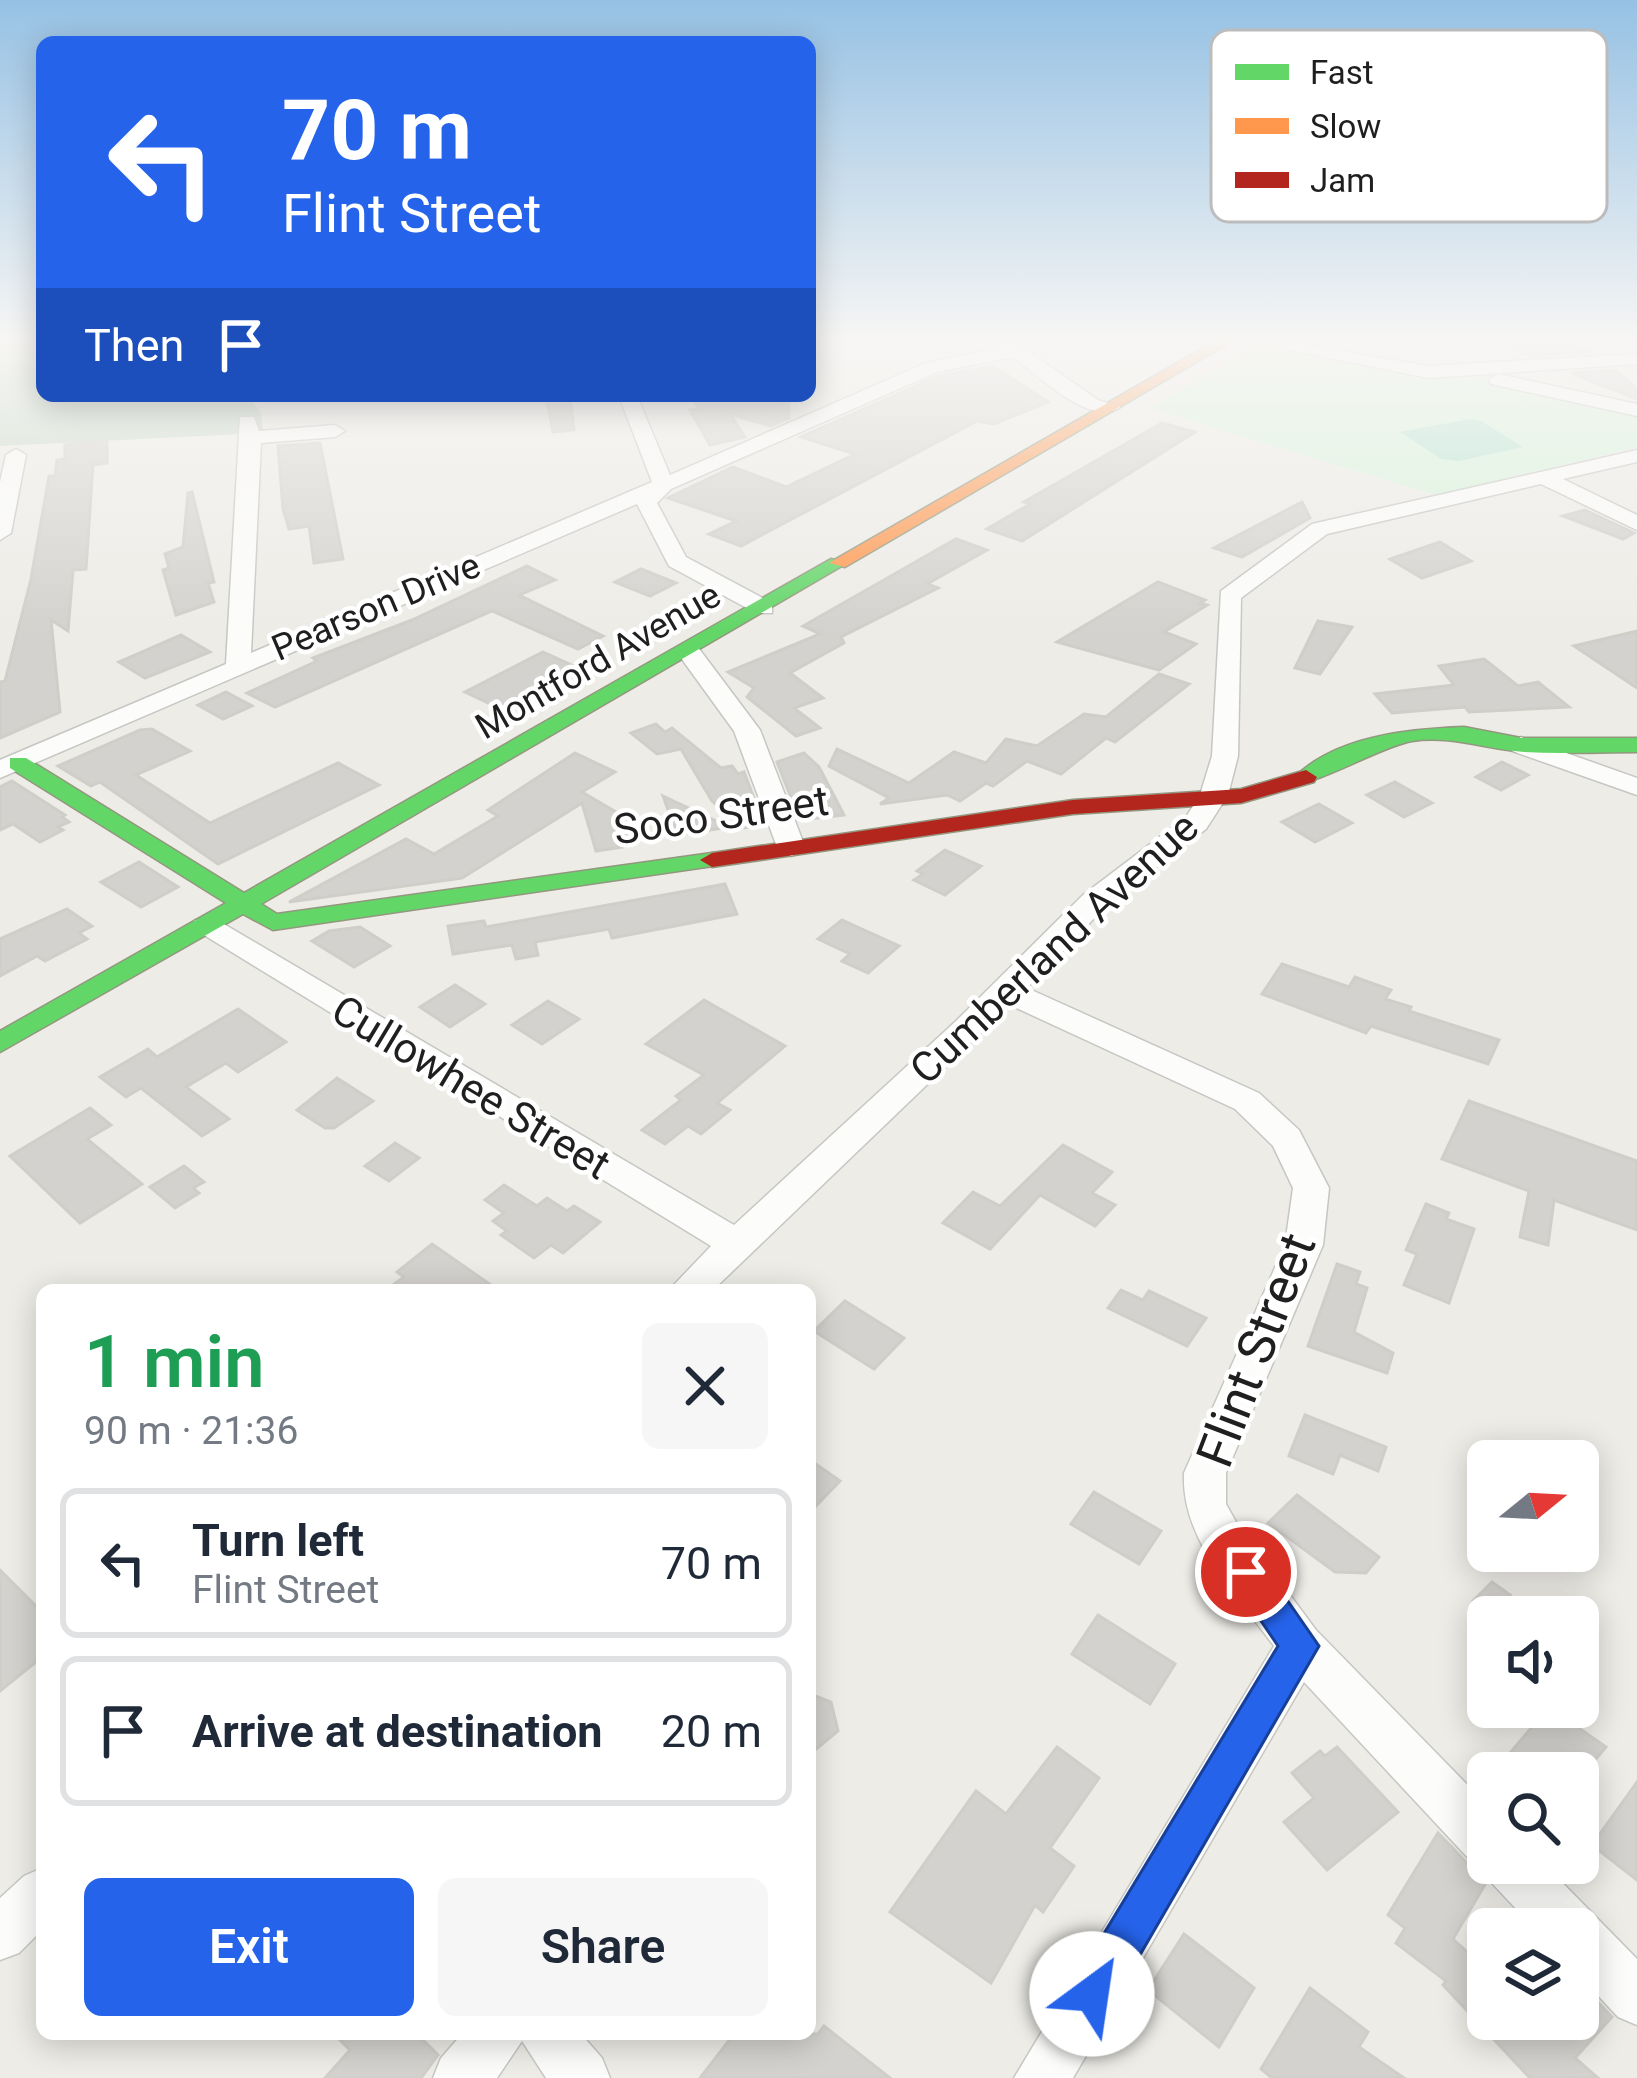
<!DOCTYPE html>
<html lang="en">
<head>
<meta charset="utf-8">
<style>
  :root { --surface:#fff; --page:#f6f6f7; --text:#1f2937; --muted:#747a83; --line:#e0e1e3; --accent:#2563eb }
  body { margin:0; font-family:Roboto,sans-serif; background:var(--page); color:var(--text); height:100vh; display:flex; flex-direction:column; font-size:45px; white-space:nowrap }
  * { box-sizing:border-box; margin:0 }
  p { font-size:39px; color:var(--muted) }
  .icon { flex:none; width:66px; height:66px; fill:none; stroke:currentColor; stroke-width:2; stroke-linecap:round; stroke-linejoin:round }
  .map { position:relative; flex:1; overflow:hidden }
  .side { position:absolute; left:36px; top:1284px; width:780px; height:756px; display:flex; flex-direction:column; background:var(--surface); border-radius:18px; box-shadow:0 6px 30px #0003 }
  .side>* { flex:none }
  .banner { position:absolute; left:36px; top:36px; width:780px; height:366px; border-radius:18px; box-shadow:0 6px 30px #0003; background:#2563eb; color:#fff; overflow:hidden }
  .needle { width:78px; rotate:72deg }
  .fabs { position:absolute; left:1467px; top:1440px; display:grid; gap:24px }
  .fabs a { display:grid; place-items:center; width:132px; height:132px; border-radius:18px; background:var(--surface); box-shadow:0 6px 30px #0003; font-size:60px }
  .pin { position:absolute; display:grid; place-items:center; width:102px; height:102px; color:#fff; margin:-51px; border:6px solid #fff; border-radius:50%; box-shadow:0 3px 12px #0007 }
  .me { position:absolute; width:132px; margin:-66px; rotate:31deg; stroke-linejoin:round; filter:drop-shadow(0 0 9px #0008) }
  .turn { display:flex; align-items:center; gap:42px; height:252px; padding:0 48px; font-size:54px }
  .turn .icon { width:156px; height:156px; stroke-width:2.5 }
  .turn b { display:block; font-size:84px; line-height:102px }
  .then { display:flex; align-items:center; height:114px; padding:0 48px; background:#0003; gap:24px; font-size:45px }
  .round { display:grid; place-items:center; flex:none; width:126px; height:126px; border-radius:18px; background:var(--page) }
  .headline { display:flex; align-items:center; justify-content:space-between; height:204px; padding:0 48px }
  h1 { font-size:72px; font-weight:600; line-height:90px; color:#1e9e55 }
  .primary-button { display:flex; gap:24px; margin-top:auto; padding:24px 48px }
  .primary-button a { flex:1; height:138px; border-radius:18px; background:var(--accent); color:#fff; font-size:48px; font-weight:600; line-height:138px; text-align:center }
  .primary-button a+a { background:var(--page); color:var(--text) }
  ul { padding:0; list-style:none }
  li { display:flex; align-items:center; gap:36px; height:150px; margin:0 24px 18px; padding:0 24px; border:6px solid var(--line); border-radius:18px }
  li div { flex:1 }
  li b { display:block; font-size:45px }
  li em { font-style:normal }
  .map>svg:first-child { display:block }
  .cemetery { fill:#c6d8c8 }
  .park { fill:#d6f3d9 }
  .pitch { fill:#b4e4d3 }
  .building { fill:#d4d2ce; stroke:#d0cec9; stroke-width:3 }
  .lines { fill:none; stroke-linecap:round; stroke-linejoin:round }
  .street-casing { stroke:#c6c6c3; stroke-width:3 }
  .fast-casing { stroke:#93977f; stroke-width:3 }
  .slow-casing { stroke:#93977f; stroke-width:3 }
  .jam-casing { stroke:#93977f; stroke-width:3 }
  .street { fill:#fcfcfb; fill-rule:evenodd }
  .fast { fill:#63d668; fill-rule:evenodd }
  .slow { fill:#ff974d; fill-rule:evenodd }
  .jam { fill:#b3261e; fill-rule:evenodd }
  .route { fill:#2563eb; stroke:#184099; stroke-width:3 }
  .labels { text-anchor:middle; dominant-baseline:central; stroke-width:9; stroke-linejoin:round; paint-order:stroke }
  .far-street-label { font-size:36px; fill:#1f1f1f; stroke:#fff }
  .street-label { font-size:42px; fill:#1f1f1f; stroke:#fff }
  .near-street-label { font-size:51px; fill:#1f1f1f; stroke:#fff }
  .key { fill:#fff; stroke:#bcbcbc; stroke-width:3 }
  .key-label { font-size:33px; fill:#1f1f1f }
</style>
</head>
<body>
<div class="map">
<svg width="1637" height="2078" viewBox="0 0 1637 2078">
  <rect width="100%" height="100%" fill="#edece7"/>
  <path class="cemetery" d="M 0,339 L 42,339 L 42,396 L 249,396 L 261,413 L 263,433 L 0,446 Z"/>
  <path class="park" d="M 1258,346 L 1395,373 L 1465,375 L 1637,414 L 1637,447 L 1436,495 L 1149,408 Z"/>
  <path class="pitch" d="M 1470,419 L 1481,421 L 1523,447 L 1459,461 L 1441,459 L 1400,432 Z"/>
  <g class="building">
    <path d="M 1496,339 L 1572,339 L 1591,352 L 1531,356 Z"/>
    <path d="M 993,366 L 1048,402 L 994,424 L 977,421 L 741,546 L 709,534 L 736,521 L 668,498 L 733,467 L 786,487 L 855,454 L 801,437 L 938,376 Z"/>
    <path d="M 1616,370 L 1637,389 L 1637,399 L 1571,373 Z"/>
    <path d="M 546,396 L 570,396 L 574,430 L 553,432 Z"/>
    <path d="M 691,396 L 788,396 L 789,418 L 770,426 L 730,414 L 745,437 L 710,445 L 690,410 L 699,409 Z"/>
    <path d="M 1162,423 L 1195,432 L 1022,541 L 987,529 L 1030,504 L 1024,502 Z"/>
    <path d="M 107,440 L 107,463 L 93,465 L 86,569 L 73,570 L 68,631 L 51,620 L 60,712 L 0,738 L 0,682 L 5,681 L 31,579 L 49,476 L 55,476 L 57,460 L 65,459 L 65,445 Z"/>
    <path d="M 320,443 L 343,559 L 314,563 L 309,526 L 289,529 L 283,509 L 278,446 Z"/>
    <path d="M 192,492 L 214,582 L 208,583 L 214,602 L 176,615 L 163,570 L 169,568 L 165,554 L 183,547 L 188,493 Z"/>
    <path d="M 1302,502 L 1310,518 L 1242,557 L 1214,548 Z"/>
    <path d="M 1585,510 L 1634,533 L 1623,539 L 1563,516 Z"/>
    <path d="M 956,539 L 987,550 L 927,584 L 938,588 L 841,637 L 844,643 L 790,673 L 823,698 L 794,708 L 820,728 L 796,736 L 747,697 L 754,688 L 728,672 L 820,634 L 803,626 Z"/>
    <path d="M 1440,542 L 1471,561 L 1422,578 L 1390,559 Z"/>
    <path d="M 527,566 L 555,580 L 519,595 L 603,636 L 578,649 L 492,611 L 275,707 L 247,693 L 317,661 L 313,658 L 412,620 Z"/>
    <path d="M 641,569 L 676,583 L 650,596 L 615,582 Z"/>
    <path d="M 1158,582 L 1205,600 L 1200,603 L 1207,605 L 1164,632 L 1196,644 L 1159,670 L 1057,642 Z"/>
    <path d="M 1318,621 L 1352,627 L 1320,674 L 1295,668 Z"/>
    <path d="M 1637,631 L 1637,688 L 1574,646 Z"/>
    <path d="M 181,635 L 210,652 L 145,678 L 119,662 Z"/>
    <path d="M 543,652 L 576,667 L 499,708 L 465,692 Z"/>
    <path d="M 1484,659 L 1518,686 L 1538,682 L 1569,707 L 1469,712 L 1465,707 L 1392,713 L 1375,694 L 1454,685 L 1439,666 Z"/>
    <path d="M 1159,674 L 1189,684 L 1115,742 L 1106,738 L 1061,774 L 1027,761 L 993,786 L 986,783 L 960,801 L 947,795 L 880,804 L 889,798 L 829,766 L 837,749 L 909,783 L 954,752 L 986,763 L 1006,739 L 1037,746 L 1084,714 L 1106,717 Z"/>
    <path d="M 226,692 L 252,706 L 223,719 L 198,705 Z"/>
    <path d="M 656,724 L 665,732 L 672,728 L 721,768 L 732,766 L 738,774 L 744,772 L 764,825 L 744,828 L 712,801 L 681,749 L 657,754 L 631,733 Z"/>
    <path d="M 152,729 L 190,751 L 136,775 L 210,823 L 338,763 L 379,785 L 218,864 L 100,782 L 91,786 L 58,766 L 140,730 Z"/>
    <path d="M 575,753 L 615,772 L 582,792 L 628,819 L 635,841 L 628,842 L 629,846 L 596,851 L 582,803 L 462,878 L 289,902 L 406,839 L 434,854 L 498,816 L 488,810 Z"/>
    <path d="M 804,753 L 819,767 L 844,815 L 800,820 L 777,762 Z"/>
    <path d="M 1502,762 L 1528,775 L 1501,790 L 1476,777 Z"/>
    <path d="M 12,781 L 65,815 L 62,817 L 69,822 L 58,827 L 63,830 L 40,842 L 13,824 L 0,830 L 0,787 Z"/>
    <path d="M 1395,782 L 1432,803 L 1404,817 L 1367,795 Z"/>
    <path d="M 663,796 L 729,827 L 677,835 Z"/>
    <path d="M 1319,804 L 1352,823 L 1315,842 L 1282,822 Z"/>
    <path d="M 945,850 L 981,866 L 945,895 L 914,880 L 923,874 L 917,871 Z"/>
    <path d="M 139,862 L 178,887 L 141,907 L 101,882 Z"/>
    <path d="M 725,884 L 737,914 L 612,938 L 609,929 L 535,942 L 538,955 L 516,959 L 512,945 L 453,954 L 448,926 L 484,921 L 486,927 Z"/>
    <path d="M 67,909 L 92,926 L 79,933 L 87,939 L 45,961 L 37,956 L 0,976 L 0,939 Z"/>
    <path d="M 842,920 L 899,946 L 868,973 L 842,961 L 850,954 L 818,939 Z"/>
    <path d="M 360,927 L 390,946 L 354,967 L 312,941 L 329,931 Z"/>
    <path d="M 1282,964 L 1349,987 L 1355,977 L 1391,990 L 1385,999 L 1411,1007 L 1409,1011 L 1499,1040 L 1488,1064 L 1371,1026 L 1366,1033 L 1262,994 Z"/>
    <path d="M 455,985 L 485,1004 L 450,1027 L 420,1007 Z"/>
    <path d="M 704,1000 L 785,1046 L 717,1103 L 730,1110 L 701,1134 L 688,1126 L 665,1144 L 642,1130 L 681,1100 L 676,1096 L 704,1075 L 646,1044 Z"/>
    <path d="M 548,1001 L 579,1019 L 542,1044 L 512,1025 Z"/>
    <path d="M 238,1009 L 286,1042 L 238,1072 L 226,1063 L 186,1087 L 229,1119 L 202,1136 L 141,1088 L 126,1097 L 100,1077 L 148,1049 L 157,1057 Z"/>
    <path d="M 337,1078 L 373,1101 L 334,1128 L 325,1128 L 297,1110 Z"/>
    <path d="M 1469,1101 L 1637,1161 L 1637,1230 L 1554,1200 L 1548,1245 L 1520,1237 L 1529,1191 L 1442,1159 Z"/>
    <path d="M 90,1108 L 111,1125 L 87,1139 L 142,1184 L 80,1223 L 10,1156 Z"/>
    <path d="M 395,1143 L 419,1158 L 389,1181 L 365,1166 Z"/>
    <path d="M 1063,1145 L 1112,1172 L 1092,1193 L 1115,1205 L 1095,1226 L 1040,1195 L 990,1249 L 943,1223 L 973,1192 L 1000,1206 Z"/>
    <path d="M 184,1166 L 204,1182 L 193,1188 L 199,1193 L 175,1208 L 150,1187 Z"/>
    <path d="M 504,1185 L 537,1206 L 547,1198 L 567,1211 L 574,1206 L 600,1222 L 563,1253 L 551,1245 L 534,1258 L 501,1235 L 507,1231 L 493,1221 L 504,1213 L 485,1200 Z"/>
    <path d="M 1426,1204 L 1449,1213 L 1446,1219 L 1474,1229 L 1449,1303 L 1404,1285 L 1417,1254 L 1406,1250 Z"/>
    <path d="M 432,1244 L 498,1290 L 386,1290 L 404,1277 L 397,1272 Z"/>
    <path d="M 1337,1264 L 1360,1272 L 1356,1284 L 1367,1288 L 1354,1332 L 1393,1353 L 1387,1373 L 1308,1346 Z"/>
    <path d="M 1121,1290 L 1143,1300 L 1149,1291 L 1206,1318 L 1187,1346 L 1108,1308 Z"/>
    <path d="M 845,1301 L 904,1338 L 874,1369 L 814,1331 Z"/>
    <path d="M 1305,1415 L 1386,1447 L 1378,1471 L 1340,1455 L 1333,1474 L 1289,1456 Z"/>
    <path d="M 810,1460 L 840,1481 L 810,1512 Z"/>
    <path d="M 1094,1492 L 1161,1531 L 1139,1564 L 1071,1524 Z"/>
    <path d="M 1297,1495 L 1379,1557 L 1366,1573 L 1335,1572 L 1268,1523 Z"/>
    <path d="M 0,1570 L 42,1612 L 42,1657 L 0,1691 Z"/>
    <path d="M 1492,1582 L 1510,1595 L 1507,1598 L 1532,1617 L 1494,1617 L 1473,1601 Z"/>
    <path d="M 1098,1615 L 1175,1664 L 1150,1704 L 1072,1654 Z"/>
    <path d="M 810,1694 L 831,1702 L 838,1731 L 810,1754 Z"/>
    <path d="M 1549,1707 L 1606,1747 L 1584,1773 L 1519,1773 L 1504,1760 Z"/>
    <path d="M 1057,1747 L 1099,1778 L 1050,1848 L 1074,1866 L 1043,1912 L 1035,1905 L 991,1983 L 890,1912 L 976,1791 L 1006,1814 Z"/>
    <path d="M 1337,1747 L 1398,1812 L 1327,1870 L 1284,1822 L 1314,1798 L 1292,1773 L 1320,1751 L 1325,1756 Z"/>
    <path d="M 1637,1782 L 1637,1880 L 1592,1845 Z"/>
    <path d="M 1438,1833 L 1467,1863 L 1481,1869 L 1478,1877 L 1486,1883 L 1453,1939 L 1488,1971 L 1488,2019 L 1578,2019 L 1578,1981 L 1612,2017 L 1575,2058 L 1598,2078 L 1530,2078 L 1443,1985 L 1446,1981 L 1396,1943 L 1405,1928 L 1388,1915 Z"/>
    <path d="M 1184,1934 L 1254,1988 L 1219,2047 L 1148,1990 Z"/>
    <path d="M 1310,1988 L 1368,2032 L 1359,2047 L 1404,2078 L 1272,2078 L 1261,2069 Z"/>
    <path d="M 824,2026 L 890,2078 L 700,2078 L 734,2034 L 818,2034 Z"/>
    <path d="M 334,2034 L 417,2034 L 438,2055 L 421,2078 L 325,2078 L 350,2050 Z"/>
  </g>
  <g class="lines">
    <g class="street-casing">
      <g id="street">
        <path d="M 993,339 L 1011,339 L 1098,400 L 1121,407 C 1090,428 1038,375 1013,357 L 937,372 L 671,489 L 657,503 L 686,557 L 772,603 L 772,613 L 756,613 L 669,566 L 637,504 L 0,778 L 0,760 L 226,664 L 240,417 L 254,417 L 259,431 L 335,425 L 345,431 L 335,437 L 261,443 L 251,653 L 652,482 L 619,396 L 637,396 L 670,475 L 926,363 L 1001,348 Z"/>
        <path d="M 1235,339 L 1272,339 L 1428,366 L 1637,354 L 1637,364 L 1428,378 Z"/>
        <path d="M 1498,374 L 1637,404 L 1637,416 L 1491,384 L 1489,380 Z"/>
        <path d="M 16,449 L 26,455 L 11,533 L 0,540 L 0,482 L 6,455 Z"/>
        <path d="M 1637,450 L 1637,462 L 1563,479 L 1637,515 L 1637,530 L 1541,484 L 1327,534 L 1241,598 L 1238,756 L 1228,795 L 1206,829 L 1105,907 L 1027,988 L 1259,1093 L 1299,1130 L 1329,1188 L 1323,1245 L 1226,1473 L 1226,1504 L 1236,1522 L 1316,1630 L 1488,1806 L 1488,1863 L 1543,1863 L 1637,1959 L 1637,2025 L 1618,2017 L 1578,1974 L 1578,1929 L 1535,1929 L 1490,1881 L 1484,1865 L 1470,1860 L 1304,1682 L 1073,2078 L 1014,2078 L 1274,1646 C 1236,1594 1181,1540 1184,1473 L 1285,1245 L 1293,1188 L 1273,1146 L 1235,1109 L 1010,1005 L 713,1290 L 669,1290 L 711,1246 L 191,927 L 195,920 L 217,920 L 734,1225 L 956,1021 L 1083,895 L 1186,817 L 1200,795 L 1212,756 L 1221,591 L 1312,524 Z"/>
        <path d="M 688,644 L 697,646 L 760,730 L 805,847 L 801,853 L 791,856 L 777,847 L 734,731 L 676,651 Z"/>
        <path d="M 1521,737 L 1637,778 L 1637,795 L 1512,751 L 1508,745 Z"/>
        <path d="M 42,1868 L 42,1930 L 19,1953 L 0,1960 L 0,1898 L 24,1876 Z"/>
        <path d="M 462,2034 L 581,2034 L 602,2058 L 610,2078 L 546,2078 L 522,2041 L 497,2078 L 433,2078 L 441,2058 Z"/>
      </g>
    </g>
    <g class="fast-casing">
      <g id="fast">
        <path d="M 831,559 L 847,563 L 261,904 L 277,914 L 712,853 L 720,855 L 724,860 L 720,865 L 273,930 L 243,914 L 0,1052 L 0,1031 L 226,903 L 10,768 L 10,758 L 26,758 L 244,893 Z"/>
        <path d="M 1464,727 L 1521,738 L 1637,738 L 1637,752 C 1600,752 1561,754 1524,752 C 1485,749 1451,735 1412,741 C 1382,746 1317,785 1298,782 L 1295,777 C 1336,736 1409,729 1464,727 Z"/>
      </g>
    </g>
    <g class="slow-casing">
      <path id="slow" d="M 1219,339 L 1236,339 L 845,567 L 829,563 Z"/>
    </g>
    <g class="jam-casing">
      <path id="jam" d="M 1306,770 L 1317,777 L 1314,782 L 1241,803 L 1073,814 L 712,867 L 700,860 L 712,853 L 1073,800 L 1241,789 Z"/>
    </g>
    <use href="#street" class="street"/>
    <use href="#fast" class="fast"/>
    <use href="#slow" class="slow"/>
    <use href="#jam" class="jam"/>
  </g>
  <linearGradient id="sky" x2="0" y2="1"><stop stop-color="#96c1e4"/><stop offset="0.54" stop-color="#f7f6f4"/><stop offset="1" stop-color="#f7f6f4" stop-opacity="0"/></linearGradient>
  <rect width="1637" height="630" fill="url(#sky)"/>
  <path class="route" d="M 1246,1556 L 1260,1561 L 1319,1646 L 1108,2010 L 1092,2016 L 1077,2010 L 1070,1994 L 1077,1978 L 1278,1646 L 1228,1572 L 1233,1561 Z"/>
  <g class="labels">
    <g class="far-street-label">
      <text transform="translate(376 607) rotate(-23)">Pearson Drive</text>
      <text transform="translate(598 661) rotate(-30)">Montford Avenue</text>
    </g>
    <g class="street-label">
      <text transform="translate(721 815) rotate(-8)">Soco Street</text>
      <text transform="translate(1054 948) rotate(-43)">Cumberland Avenue</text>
      <text transform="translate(471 1087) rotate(31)">Cullowhee Street</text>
    </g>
    <g class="near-street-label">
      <text transform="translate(1256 1350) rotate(-69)">Flint Street</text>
    </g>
  </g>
  <rect x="1211" y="30" width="396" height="192" rx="18" class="key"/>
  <rect x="1235" y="64" width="54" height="16" fill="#63d668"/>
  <rect x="1235" y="118" width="54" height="16" fill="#ff974d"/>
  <rect x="1235" y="172" width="54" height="16" fill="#b3261e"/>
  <g class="key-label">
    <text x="1310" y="84">Fast</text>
    <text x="1310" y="138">Slow</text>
    <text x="1310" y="192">Jam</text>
  </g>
</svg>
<div class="fabs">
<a><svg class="needle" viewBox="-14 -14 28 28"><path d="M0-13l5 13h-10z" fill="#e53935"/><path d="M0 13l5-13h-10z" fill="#747a83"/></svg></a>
<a><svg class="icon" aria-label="sound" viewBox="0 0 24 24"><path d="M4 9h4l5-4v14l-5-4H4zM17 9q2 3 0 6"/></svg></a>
<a><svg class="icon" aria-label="search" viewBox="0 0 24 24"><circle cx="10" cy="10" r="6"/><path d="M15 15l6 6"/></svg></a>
<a><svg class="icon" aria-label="layers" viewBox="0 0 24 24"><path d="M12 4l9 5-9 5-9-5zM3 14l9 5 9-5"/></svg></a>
</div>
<div class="pin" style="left:1246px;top:1572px;background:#d93025"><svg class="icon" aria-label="arrive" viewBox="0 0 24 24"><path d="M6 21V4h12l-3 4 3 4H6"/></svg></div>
<svg class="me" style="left:1092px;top:1994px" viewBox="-20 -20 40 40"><circle r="19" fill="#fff"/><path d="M0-13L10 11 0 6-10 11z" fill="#2563eb"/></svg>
<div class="banner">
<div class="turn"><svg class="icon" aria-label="left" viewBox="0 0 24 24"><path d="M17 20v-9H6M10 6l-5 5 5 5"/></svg><div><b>70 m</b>Flint Street</div></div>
<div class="then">Then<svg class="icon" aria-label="arrive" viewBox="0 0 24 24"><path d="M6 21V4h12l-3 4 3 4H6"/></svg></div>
</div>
<section class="side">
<div class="headline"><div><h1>1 min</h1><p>90 m · 21:36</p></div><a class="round"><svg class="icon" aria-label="close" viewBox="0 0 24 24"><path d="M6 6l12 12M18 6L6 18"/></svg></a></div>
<ul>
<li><svg class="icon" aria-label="left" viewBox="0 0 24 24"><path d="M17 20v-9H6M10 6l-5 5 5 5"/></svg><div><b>Turn left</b><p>Flint Street</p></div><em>70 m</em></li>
<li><svg class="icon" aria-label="arrive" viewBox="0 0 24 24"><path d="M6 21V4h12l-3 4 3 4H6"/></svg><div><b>Arrive at destination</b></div><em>20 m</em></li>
</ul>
<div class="primary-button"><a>Exit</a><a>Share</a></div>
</section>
</div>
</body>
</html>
